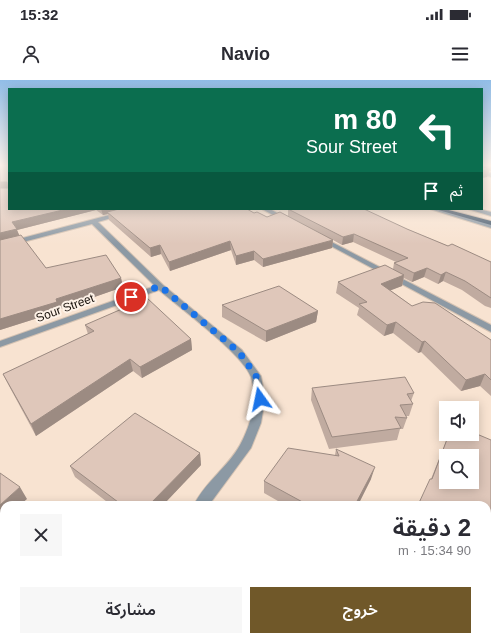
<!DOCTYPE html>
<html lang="ar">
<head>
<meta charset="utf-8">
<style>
  :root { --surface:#fff; --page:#f7f7f7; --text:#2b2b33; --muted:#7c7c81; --accent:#705829 }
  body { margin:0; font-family:Helvetica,"Noto Sans Arabic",sans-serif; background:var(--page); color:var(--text); direction:rtl; height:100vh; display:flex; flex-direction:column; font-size:15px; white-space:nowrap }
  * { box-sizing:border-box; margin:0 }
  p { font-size:13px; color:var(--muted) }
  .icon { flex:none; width:22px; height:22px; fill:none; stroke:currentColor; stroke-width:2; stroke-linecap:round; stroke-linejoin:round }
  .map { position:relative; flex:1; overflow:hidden; direction:ltr }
  .drawer { position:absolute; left:0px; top:421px; width:491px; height:140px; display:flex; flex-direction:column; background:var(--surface); border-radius:12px 12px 0 0; box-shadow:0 2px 10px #0003; direction:rtl }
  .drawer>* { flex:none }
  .hud { position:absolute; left:8px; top:8px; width:475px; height:122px; border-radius:0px; box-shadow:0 2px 10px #0003; direction:rtl; background:#0b6e4f; color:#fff; overflow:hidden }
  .controls { position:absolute; left:439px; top:321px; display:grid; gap:8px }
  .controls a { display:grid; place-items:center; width:40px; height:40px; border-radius:0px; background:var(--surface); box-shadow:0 2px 10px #0003; font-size:20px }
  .pin { position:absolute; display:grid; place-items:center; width:34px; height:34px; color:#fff; margin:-17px; border:2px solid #fff; border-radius:50%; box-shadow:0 1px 4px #0007 }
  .me { position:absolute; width:44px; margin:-22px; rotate:348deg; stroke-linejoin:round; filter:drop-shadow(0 0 3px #0008) }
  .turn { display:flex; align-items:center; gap:14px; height:84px; padding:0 20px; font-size:18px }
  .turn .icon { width:52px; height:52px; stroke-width:2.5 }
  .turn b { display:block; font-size:28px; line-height:34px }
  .then { display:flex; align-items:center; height:38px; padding:0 20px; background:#0003; gap:8px; font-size:15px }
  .round { display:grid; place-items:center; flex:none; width:42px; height:42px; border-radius:0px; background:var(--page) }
  .head { display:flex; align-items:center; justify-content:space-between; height:68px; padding:0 20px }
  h1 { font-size:24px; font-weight:600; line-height:30px }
  .primary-button { display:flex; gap:8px; margin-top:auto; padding:8px 20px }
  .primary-button a { flex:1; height:46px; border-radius:0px; background:var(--accent); color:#fff; font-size:16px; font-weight:600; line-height:46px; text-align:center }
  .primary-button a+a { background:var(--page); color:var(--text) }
  .status { display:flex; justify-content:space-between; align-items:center; height:28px; padding:0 20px; background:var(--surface); direction:ltr }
  .status svg { height:11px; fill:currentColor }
  header { display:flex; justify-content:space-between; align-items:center; height:52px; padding:0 20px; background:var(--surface); font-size:18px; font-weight:600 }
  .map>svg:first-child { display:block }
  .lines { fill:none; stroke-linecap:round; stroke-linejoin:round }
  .minor-casing { stroke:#d4c2b2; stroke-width:2 }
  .major-casing { stroke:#d4c2b2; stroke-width:2 }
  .minor { fill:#8c99a4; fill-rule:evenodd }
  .major { fill:#43586c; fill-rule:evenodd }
  .wall { fill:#c0aba0 }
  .shaded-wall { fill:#9c8b82 }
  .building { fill:#dfc7ba; stroke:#9c8b82; fill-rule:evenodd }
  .route { stroke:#1a73e8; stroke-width:7; stroke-dasharray:0 12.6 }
  .labels { text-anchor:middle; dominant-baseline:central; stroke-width:4; stroke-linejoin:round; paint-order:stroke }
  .street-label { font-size:12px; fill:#1a130d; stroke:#fef2e7 }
</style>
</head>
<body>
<div class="status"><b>15:32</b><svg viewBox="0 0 49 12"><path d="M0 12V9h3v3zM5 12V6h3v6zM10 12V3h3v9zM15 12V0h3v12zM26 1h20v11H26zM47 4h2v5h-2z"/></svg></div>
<header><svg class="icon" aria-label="menu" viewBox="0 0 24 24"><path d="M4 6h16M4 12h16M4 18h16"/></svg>Navio<svg class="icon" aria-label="person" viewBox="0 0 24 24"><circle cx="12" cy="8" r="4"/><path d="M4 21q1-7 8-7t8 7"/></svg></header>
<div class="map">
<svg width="491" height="561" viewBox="0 0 491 561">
  <rect width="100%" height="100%" fill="#f8e3d1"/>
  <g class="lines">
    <g class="minor-casing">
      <g id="minor">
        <path d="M 482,90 L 491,93 L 491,97 L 482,94 Z"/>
        <path d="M 132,129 L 142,129 L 98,142 L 163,205 L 242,270 L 261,296 L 265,319 L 261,343 L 251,368 L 209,425 L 194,425 C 205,402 228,387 240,365 C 251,345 258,319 251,297 C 243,274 180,228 159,210 L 0,267 L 0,261 L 155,206 L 92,144 L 0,168 L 0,164 Z"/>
        <path d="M 262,129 L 270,129 L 289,140 L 284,141 Z"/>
        <path d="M 430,129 L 440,129 L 491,144 L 491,148 Z"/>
        <path d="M 468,129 L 478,129 L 491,132 L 491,136 Z"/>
        <path d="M 320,156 L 491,245 L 491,252 L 318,159 L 317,158 Z"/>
        <path d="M 86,557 L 105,557 L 103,561 L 84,561 Z"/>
      </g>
    </g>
    <g class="major-casing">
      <path id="major" d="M 435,129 L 445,129 L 491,141 L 491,145 Z"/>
    </g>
    <use href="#minor" class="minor"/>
    <use href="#major" class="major"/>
  </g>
  <g class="wall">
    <path d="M 482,85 L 491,85 L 491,91 L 489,91 L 487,97 Z"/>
    <path d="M 9,129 L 247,129 L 254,133 L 267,137 L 288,136 L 288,129 L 407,149 L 448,166 L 491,182 L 491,228 L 485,226 L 462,210 L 443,201 L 438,204 L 424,197 L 412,202 L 404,198 L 402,206 L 390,210 L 412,226 L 491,260 L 491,316 L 480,306 L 461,311 L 421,272 L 418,273 L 393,253 L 384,256 L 357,235 L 359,228 L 336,213 L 338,202 L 393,189 L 394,183 L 396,182 L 353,162 L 342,165 L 333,160 L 332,168 L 263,187 L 254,180 L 236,185 L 231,170 L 170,191 L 161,174 L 151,177 L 109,140 L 108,134 L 103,135 L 96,130 L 17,150 L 19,155 L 46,188 L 121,198 L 123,207 L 60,229 L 60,231 L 0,250 Z"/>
    <path d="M 222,225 L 318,231 L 316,242 L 266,262 L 222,237 Z"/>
    <path d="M 85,245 L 191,259 L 192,270 L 142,298 L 133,291 L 36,356 L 9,306 L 3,294 L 88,254 Z"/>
    <path d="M 312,308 L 414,313 L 411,321 L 413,324 L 409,336 L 406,336 L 407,338 L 403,349 L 400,349 L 397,360 L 329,369 L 311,320 Z"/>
    <path d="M 449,354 L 472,354 L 491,561 L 378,561 L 379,557 L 487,557 L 431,399 Z"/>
    <path d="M 336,369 L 371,399 L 358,425 L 285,425 L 264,413 L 264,401 L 335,375 Z"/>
    <path d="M 200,373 L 201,385 L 163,425 L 111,425 L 75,397 L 70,386 Z"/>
    <path d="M 242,557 L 296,557 L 294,561 L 247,561 Z"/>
  </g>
  <g class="shaded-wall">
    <path d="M 490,89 L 487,97 L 482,98 L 482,91 Z"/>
    <path d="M 0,102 L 7,102 L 9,109 L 0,110 Z"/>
    <path d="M 67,129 L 96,129 L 96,130 L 17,150 L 20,157 L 0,162 L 0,153 L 12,142 Z"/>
    <path d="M 101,129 L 126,129 L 107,132 L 108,134 L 103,135 Z"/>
    <path d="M 354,154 L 353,162 L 342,165 L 343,157 Z"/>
    <path d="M 333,160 L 332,168 L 263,187 L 263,179 Z"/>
    <path d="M 230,161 L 231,170 L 170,191 L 169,182 Z"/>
    <path d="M 160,165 L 161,174 L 151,177 L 150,168 Z"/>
    <path d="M 254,171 L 254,180 L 236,185 L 236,176 Z"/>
    <path d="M 427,188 L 424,197 L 412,202 L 414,193 Z"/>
    <path d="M 446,192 L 443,201 L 438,204 L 441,195 Z"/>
    <path d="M 404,195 L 402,206 L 379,215 L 381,204 Z"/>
    <path d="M 121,198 L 123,207 L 60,229 L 60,231 L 0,250 L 0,239 L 56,219 Z"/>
    <path d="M 318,231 L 316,242 L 266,262 L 266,251 Z"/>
    <path d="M 396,242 L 393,253 L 384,256 L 387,245 Z"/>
    <path d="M 191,259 L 192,270 L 142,298 L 140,287 Z"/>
    <path d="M 425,261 L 421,272 L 418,273 L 422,262 Z"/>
    <path d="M 130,279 L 133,291 L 36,356 L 31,344 Z"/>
    <path d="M 485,294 L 480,306 L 461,311 L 466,300 Z"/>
    <path d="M 200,373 L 201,385 L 163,425 L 149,425 Z"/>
    <path d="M 375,387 L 371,399 L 358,425 L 355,425 Z"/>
    <path d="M 20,407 L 27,419 L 20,425 L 4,425 L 4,440 L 0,444 L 0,425 Z"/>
    <path d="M 293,557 L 296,557 L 294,561 L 291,561 Z"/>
  </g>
  <g class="building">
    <path d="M 0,85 L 9,85 L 9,129 L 67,129 L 12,142 L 17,149 L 0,153 L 0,108 L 8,108 L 7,102 L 0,102 Z"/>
    <path d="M 482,85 L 483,85 L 483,87 L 490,89 L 482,91 Z"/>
    <path d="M 119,129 L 247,129 L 254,133 L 257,132 L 267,137 L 280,132 L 333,160 L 263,179 L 254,171 L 236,176 L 230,161 L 169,182 L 160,165 L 150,168 L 107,132 Z"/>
    <path d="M 288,129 L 364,129 L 407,149 L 448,166 L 452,164 L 491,182 L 491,218 L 465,201 L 446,192 L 441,195 L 427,188 L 414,193 L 394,183 L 408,178 L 354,154 L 343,157 Z"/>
    <path d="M 21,155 L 46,188 L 106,175 L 121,198 L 56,219 L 57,222 L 0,239 L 0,160 Z"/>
    <path d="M 385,185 L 404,195 L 381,204 L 412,226 L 423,222 L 435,223 L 491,260 L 491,300 L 485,294 L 466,300 L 425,261 L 422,262 L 396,242 L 387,245 L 359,224 L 367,222 L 338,202 Z"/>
    <path d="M 279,206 L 318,231 L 266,251 L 222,225 Z"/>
    <path d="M 147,218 L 191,259 L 140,287 L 130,279 L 31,344 L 3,294 L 94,251 L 85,245 Z"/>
    <path d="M 405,297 L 414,313 L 407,314 L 413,324 L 400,325 L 407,338 L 395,337 L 401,348 L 332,357 L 312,308 Z"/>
    <path d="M 135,333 L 200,373 L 149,425 L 122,425 L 70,386 Z"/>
    <path d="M 472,352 L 491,360 L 491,561 L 379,561 L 381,557 L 487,557 L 487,425 L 418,425 L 430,399 L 432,399 L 449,354 L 472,354 ZM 446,376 L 472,376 L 472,402 L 446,402 Z"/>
    <path d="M 288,368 L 339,376 L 336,369 L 375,387 L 355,425 L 308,425 L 264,401 Z"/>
    <path d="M 0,393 L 20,407 L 0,425 Z"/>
    <path d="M 159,557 L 188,557 L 193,561 L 156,561 Z"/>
    <path d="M 255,557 L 293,557 L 291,561 L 261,561 Z"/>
  </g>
  <linearGradient id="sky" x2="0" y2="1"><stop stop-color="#91bde7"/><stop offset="0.52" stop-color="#fcf2ea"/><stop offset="1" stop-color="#fcf2ea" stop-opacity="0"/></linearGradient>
  <rect width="491" height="164" fill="url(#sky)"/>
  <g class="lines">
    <path class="route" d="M 131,217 L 160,206 L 239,272 L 256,296 L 260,319"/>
  </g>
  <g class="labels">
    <g class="street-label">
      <text transform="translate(65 228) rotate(-20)">Sour Street</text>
    </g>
  </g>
</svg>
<div class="controls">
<a><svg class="icon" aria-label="sound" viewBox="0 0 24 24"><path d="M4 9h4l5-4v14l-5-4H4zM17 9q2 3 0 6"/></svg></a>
<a><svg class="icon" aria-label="search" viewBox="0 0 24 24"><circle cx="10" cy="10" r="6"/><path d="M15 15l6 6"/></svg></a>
</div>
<div class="pin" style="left:131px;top:217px;background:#d93025"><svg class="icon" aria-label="arrive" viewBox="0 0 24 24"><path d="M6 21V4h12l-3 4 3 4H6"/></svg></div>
<svg class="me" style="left:260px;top:319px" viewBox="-20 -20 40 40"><path d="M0-17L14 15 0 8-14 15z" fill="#1a73e8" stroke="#fff" stroke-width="4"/></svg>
<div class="hud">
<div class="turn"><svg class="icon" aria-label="left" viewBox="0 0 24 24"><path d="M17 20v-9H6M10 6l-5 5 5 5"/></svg><div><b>80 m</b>Sour Street</div></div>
<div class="then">ثم<svg class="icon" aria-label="arrive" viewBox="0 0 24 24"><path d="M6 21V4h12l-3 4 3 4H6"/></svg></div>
</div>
<section class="drawer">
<div class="head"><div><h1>2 دقيقة</h1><p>90 m · 15:34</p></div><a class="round"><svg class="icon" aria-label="close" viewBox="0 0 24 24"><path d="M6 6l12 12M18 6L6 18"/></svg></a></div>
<div class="primary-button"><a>خروج</a><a>مشاركة</a></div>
</section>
</div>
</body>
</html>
